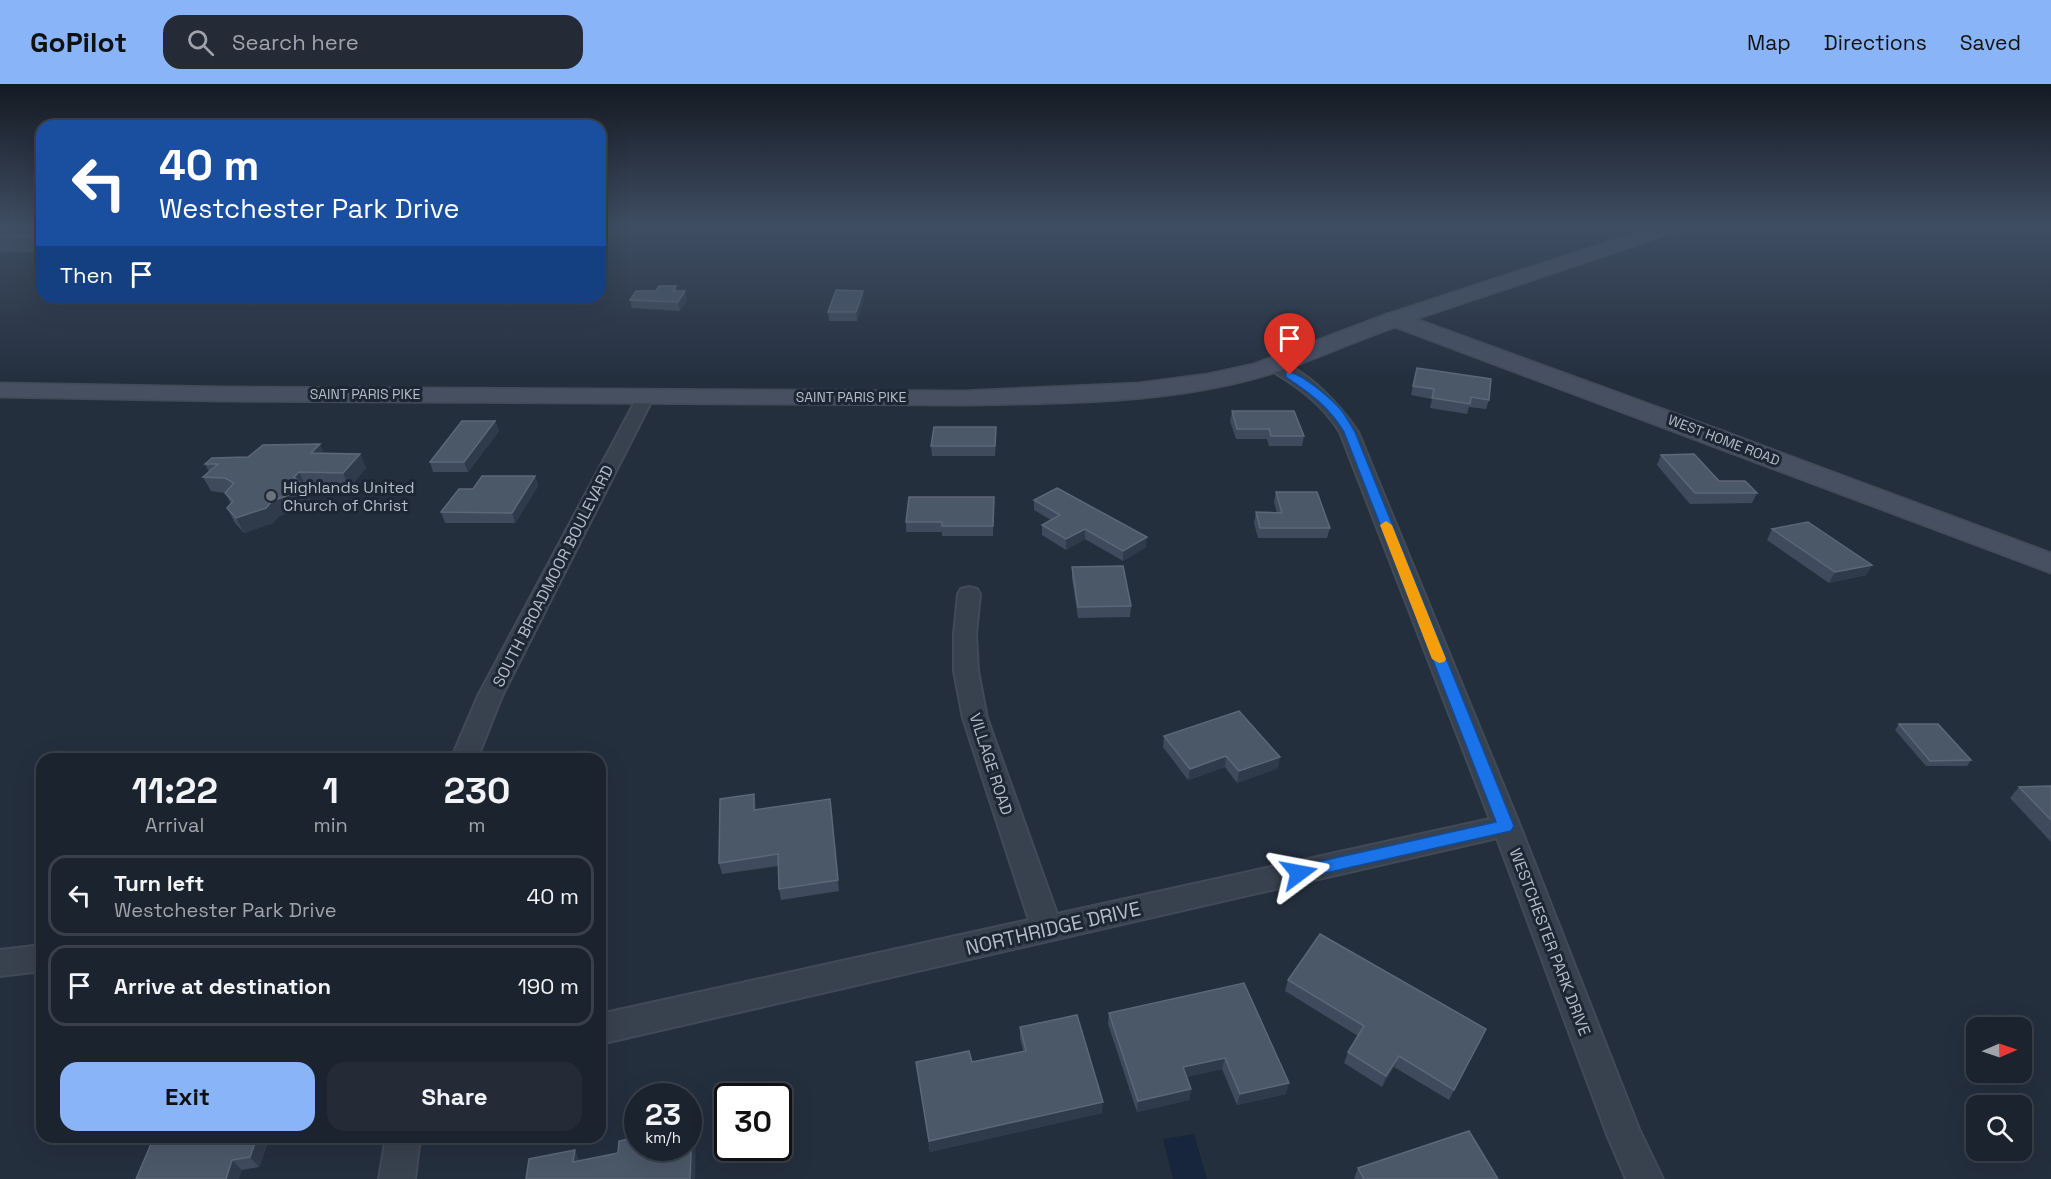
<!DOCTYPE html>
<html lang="en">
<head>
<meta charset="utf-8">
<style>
  :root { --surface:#1b232e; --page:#242b36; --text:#f1f3f6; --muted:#a0a4aa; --line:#39404a; --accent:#8ab4f8 }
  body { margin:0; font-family:"Space Grotesk",sans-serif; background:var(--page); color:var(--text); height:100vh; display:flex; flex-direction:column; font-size:22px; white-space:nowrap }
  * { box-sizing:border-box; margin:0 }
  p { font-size:20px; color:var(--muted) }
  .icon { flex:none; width:33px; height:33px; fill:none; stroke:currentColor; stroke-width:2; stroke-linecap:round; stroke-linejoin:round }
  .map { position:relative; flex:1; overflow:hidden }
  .side { position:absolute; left:36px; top:669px; width:570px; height:390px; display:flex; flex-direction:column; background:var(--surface); border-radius:18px; box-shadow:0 6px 24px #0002,0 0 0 2px var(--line) }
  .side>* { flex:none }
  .top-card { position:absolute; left:36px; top:36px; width:570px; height:183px; border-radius:18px; box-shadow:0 6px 24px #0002,0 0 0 2px var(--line); background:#1a4fa0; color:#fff; overflow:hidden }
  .needle { width:39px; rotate:88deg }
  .fabs { position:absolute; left:1966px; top:933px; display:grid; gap:12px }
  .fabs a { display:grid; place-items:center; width:66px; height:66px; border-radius:12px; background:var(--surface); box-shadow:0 6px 24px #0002,0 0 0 2px var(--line); font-size:30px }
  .speed { position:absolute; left:624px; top:999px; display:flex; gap:12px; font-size:30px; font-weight:700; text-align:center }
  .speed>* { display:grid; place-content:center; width:78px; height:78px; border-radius:50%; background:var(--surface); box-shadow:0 6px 24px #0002,0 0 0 2px var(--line); line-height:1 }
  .speed small { font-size:15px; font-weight:400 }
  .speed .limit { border:3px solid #111; border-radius:9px; background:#fff; color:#111 }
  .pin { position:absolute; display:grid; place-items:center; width:51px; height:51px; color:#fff; margin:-62px -26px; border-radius:50% 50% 50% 0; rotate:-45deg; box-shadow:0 0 6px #0007 }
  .pin .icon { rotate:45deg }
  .me { position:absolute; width:66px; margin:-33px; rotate:77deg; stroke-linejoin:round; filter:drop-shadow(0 0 4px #0008) }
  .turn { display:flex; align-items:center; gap:21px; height:126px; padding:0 24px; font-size:27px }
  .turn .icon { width:78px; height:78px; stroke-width:2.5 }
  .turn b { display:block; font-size:42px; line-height:51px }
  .then { display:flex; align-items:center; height:57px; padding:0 24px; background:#0003; gap:12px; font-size:22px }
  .eta { display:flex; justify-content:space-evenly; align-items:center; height:102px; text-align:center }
  .eta b { font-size:36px; font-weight:800; line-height:42px }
  .action { display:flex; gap:12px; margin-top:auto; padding:12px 24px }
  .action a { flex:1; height:69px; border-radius:18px; background:var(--accent); color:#111; font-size:24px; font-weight:800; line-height:69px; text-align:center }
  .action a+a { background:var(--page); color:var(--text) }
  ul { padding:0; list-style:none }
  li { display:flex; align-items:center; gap:18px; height:81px; margin:0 12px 9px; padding:0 12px; border:3px solid var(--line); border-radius:18px }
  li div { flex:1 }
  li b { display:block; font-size:22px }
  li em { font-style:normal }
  header { display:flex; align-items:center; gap:36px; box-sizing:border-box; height:84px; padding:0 30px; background:var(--accent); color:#111 }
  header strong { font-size:28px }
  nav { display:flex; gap:33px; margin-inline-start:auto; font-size:21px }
  .search { width:420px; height:54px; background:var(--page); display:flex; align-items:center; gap:15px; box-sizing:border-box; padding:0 21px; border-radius:18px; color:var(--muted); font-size:22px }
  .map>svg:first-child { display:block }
  .water { fill:#17263c }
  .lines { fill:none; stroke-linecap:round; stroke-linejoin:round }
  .street-casing { stroke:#414a57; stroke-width:4 }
  .secondary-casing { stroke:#414a57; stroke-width:3 }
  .street { fill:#38414e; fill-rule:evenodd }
  .secondary { fill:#465061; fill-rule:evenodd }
  .wall { fill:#3f4b5c }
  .shaded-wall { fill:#2f3b4b }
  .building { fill:#4b5868; stroke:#5c6777; stroke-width:1.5 }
  .route { fill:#1a73e8; stroke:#114b97; stroke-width:1.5 }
  .slow { fill:#f59e0b }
  .worship-dot { fill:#6b7280; stroke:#1d2633; stroke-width:2 }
  .labels { text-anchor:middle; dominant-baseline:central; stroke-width:6; stroke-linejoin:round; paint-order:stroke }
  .far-street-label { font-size:14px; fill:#b4bcc9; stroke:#1d2633 }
  .poi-label { font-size:16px; fill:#b4bcc9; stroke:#1d2633; text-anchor:start }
  .street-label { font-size:16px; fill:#b4bcc9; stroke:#1d2633 }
  .near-street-label { font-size:20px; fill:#b4bcc9; stroke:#1d2633 }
</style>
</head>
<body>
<header>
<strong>GoPilot</strong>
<div class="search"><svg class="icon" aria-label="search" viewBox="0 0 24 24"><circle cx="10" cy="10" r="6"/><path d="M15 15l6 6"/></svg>Search here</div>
<nav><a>Map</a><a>Directions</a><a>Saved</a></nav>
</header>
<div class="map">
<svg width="2051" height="1095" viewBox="0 0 2051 1095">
  <rect width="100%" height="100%" fill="#242f3e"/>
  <path class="water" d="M 1194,1050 L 1207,1095 L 1173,1095 L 1163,1055 Z"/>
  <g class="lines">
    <g class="street-casing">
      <g id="street">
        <path d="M 1273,276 C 1307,285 1339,320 1358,348 L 1520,742 L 1639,1045 L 1663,1095 L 1626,1095 L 1608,1053 L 1497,754 L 600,960 L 600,930 L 1029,836 L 963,634 L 954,587 L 954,550 L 958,510 L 961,505 L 969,503 L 977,505 L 980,510 L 976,550 L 978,587 L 987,634 L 1057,830 L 1490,735 L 1340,348 C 1322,319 1296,301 1267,284 L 1265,281 L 1267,278 Z"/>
        <path d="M 646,307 L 654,312 L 502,612 L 477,675 L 451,675 L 478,612 L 638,312 Z"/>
        <path d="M 42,861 L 42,887 L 0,892 L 0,866 Z"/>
        <path d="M 386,1053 L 420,1053 L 415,1095 L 379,1095 Z"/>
      </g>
    </g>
    <g class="secondary-casing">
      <path id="secondary" d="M 1657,142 L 1685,142 L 1682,146 L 1416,235 L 1720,346 L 2051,469 L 2051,489 L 1395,243 C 1347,260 1300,283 1249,296 C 1156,320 1059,319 963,321 L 221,317 L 0,313 L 0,299 L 221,303 L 963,307 L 1139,299 L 1208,290 L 1254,280 L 1387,230 Z"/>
    </g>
    <use href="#street" class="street"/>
    <use href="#secondary" class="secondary"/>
  </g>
  <g class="wall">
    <path d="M 0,142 L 42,142 L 42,169 L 0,168 Z"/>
    <path d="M 676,202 L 677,207 L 685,207 L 687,216 L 680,227 L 632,224 L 630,216 L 656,207 Z"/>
    <path d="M 864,215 L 857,237 L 829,237 L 828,228 Z"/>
    <path d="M 1417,284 L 1489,316 L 1486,325 L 1469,323 L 1467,330 L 1430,324 L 1432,315 L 1411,311 Z"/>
    <path d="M 1232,327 L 1304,352 L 1302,362 L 1269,362 L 1267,355 L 1236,355 L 1230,337 Z"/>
    <path d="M 495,337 L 499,347 L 468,388 L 433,388 L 430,378 Z"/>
    <path d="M 996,353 L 995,372 L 932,372 L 931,362 Z"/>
    <path d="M 324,369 L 360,370 L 366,384 L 349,404 L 306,403 L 304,404 L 310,416 L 304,423 L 279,432 L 273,439 L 244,449 L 235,439 L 227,424 L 231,420 L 225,409 L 211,407 L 203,393 L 209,388 L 205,380 L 248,373 Z"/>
    <path d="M 1661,371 L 1719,397 L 1757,409 L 1752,419 L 1690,420 L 1657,381 Z"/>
    <path d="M 535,392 L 538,402 L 515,439 L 445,439 L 441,428 L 473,405 Z"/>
    <path d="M 1276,408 L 1330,444 L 1327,454 L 1258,454 L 1254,439 L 1256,428 L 1277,429 L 1274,418 Z"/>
    <path d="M 994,413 L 993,452 L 942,452 L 942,448 L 906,448 L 906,438 Z"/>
    <path d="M 1034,416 L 1146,463 L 1123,477 L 1085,455 L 1066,466 L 1042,451 L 1042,441 L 1051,436 L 1034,426 Z"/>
    <path d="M 1772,445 L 1872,481 L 1866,491 L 1829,499 L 1767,456 Z"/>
    <path d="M 1072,483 L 1131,522 L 1130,533 L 1078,534 L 1072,494 Z"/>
    <path d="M 1899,640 L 1971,676 L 1967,682 L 1926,682 L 1895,646 Z"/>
    <path d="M 1164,652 L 1278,684 L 1237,699 L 1225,683 L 1188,696 L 1163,663 Z"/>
    <path d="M 2051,702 L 2051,758 L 2010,714 L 2019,703 Z"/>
    <path d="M 830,715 L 839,807 L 781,816 L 779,805 L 778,782 L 722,790 L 719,779 L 756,722 L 756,726 Z"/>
    <path d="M 1288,896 L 1486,945 L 1449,1016 L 1394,983 L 1382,1003 L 1344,979 L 1348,968 L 1358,952 L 1285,907 Z"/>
    <path d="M 1244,899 L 1286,1010 L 1237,1021 L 1222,985 L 1186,993 L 1191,1005 L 1189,1016 L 1137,1028 L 1108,940 L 1109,929 Z"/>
    <path d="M 1020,943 L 1102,1029 L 930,1068 L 916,978 L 972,978 L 1023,967 L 1020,954 Z"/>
    <path d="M 154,1053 L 270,1053 L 259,1083 L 242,1086 Z"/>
    <path d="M 1358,1084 L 1498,1095 L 1354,1095 Z"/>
  </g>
  <g class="shaded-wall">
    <path d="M 685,207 L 687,216 L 680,227 L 678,218 Z"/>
    <path d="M 863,207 L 864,215 L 857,237 L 856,228 Z"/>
    <path d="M 495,337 L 499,347 L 468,388 L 464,378 Z"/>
    <path d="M 320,360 L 326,374 L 311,369 Z"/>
    <path d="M 360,370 L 366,384 L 349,404 L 343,389 Z"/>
    <path d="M 299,388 L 306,403 L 304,404 L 310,416 L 304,423 L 279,432 L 273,439 L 244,449 L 236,434 L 272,417 L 294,393 Z"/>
    <path d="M 535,392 L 538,402 L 515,439 L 512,429 Z"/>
    <path d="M 1085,445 L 1085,455 L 1066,466 L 1066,455 Z"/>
    <path d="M 1147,453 L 1146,463 L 1123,477 L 1123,467 Z"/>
    <path d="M 1872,481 L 1866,491 L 1829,499 L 1835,488 Z"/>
    <path d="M 1226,672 L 1225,683 L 1188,696 L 1190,685 Z"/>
    <path d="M 1280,673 L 1278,684 L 1237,699 L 1239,687 Z"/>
    <path d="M 754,710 L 756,722 L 756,737 L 754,726 Z"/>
    <path d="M 830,715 L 832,726 L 839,807 L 838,796 Z"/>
    <path d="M 1486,945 L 1481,957 L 1449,1016 L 1454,1006 Z"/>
    <path d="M 1399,972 L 1394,983 L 1382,1003 L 1386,992 Z"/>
    <path d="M 1225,974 L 1222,985 L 1181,994 L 1183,983 Z"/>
    <path d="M 1289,999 L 1286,1010 L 1237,1021 L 1240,1010 Z"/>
    <path d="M 1191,1005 L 1189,1016 L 1137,1028 L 1138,1017 Z"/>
    <path d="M 1103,1018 L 1102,1029 L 930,1068 L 929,1057 Z"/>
    <path d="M 692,1043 L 696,1054 L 695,1095 L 690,1095 Z"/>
    <path d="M 257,1053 L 270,1053 L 259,1083 L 250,1073 Z"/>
    <path d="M 575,1066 L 580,1077 L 573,1078 Z"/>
    <path d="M 232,1076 L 242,1086 L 239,1095 L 226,1095 Z"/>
  </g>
  <g class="building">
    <path d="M 3,142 L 42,142 L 42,152 L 39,153 L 0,153 L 0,144 Z"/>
    <path d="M 659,202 L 676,202 L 673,207 L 685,207 L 678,218 L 630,216 L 636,207 L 656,207 Z"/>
    <path d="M 836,206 L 863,207 L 856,228 L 828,228 Z"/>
    <path d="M 1417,284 L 1491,295 L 1489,316 L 1471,313 L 1470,320 L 1432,314 L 1434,305 L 1413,302 Z"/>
    <path d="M 1232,327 L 1294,327 L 1304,352 L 1271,352 L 1269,345 L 1237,345 Z"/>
    <path d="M 462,337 L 495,337 L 464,378 L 430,378 Z"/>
    <path d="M 934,343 L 996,343 L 995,362 L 931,362 Z"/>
    <path d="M 320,360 L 311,369 L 360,370 L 343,389 L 299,388 L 294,393 L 303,401 L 297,408 L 272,417 L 266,424 L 236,434 L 227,424 L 233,417 L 225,409 L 234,399 L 225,394 L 203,393 L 218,380 L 205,380 L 212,374 L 248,373 L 263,361 Z"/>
    <path d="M 1694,370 L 1719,397 L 1745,397 L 1757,409 L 1695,409 L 1661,371 Z"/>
    <path d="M 482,392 L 535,392 L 512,429 L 441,428 L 459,405 L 473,405 Z"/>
    <path d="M 1057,404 L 1147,453 L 1123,467 L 1085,445 L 1066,455 L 1042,441 L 1060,431 L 1034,416 Z"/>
    <path d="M 1276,408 L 1317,408 L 1330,444 L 1260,444 L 1256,428 L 1282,429 Z"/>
    <path d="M 909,413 L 994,413 L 993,442 L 942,442 L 942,438 L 906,438 Z"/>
    <path d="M 1808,438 L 1872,481 L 1835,488 L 1772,445 Z"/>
    <path d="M 1123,482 L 1131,522 L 1078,523 L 1072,483 Z"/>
    <path d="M 1239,627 L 1280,673 L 1239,687 L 1226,672 L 1190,685 L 1164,652 Z"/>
    <path d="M 1899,640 L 1938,640 L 1971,676 L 1930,677 Z"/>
    <path d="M 2051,702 L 2051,736 L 2019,703 Z"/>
    <path d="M 754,710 L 754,726 L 830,715 L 838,796 L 779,805 L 778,770 L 719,779 L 720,715 Z"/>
    <path d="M 1320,850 L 1486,945 L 1454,1006 L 1399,972 L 1386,992 L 1348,968 L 1364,942 L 1288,896 Z"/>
    <path d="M 1244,899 L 1289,999 L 1240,1010 L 1225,974 L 1183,983 L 1191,1005 L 1138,1017 L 1109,929 Z"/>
    <path d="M 1077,931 L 1103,1018 L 929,1057 L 916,978 L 969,967 L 972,978 L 1026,967 L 1020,943 Z"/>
    <path d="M 688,1043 L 692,1043 L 690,1095 L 526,1095 L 529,1075 L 575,1066 L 573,1078 L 618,1069 L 619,1057 L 638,1053 L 638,1064 L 688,1064 Z"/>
    <path d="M 1469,1047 L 1498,1095 L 1364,1095 L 1358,1084 Z"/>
    <path d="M 154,1053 L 257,1053 L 250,1073 L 232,1076 L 226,1095 L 136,1095 Z"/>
  </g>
  <linearGradient id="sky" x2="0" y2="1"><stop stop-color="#141a22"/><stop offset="0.48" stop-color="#3f4d63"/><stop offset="1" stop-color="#3f4d63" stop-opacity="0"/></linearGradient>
  <rect width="2051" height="296" fill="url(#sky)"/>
  <path class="route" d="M 1286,288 C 1300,287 1333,316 1342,327 C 1347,334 1351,341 1355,348 L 1514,742 L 1511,747 L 1299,795 L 1293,793 L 1290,789 L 1293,784 L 1299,782 L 1496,738 L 1344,348 C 1329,323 1310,309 1286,293 Z"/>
  <path class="slow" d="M 1386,437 L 1392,441 L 1446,575 L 1444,578 L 1439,579 L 1432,575 L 1380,441 Z"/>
  <circle class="worship-dot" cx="271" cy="412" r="6"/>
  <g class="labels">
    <g class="far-street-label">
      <text x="365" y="310">SAINT PARIS PIKE</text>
      <text x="851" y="313">SAINT PARIS PIKE</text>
      <text transform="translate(1724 356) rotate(21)">WEST HOME ROAD</text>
    </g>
    <g class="poi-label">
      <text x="283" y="403">Highlands United<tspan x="283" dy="18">Church of Christ</tspan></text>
    </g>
    <g class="street-label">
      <text transform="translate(553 492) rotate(-63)">SOUTH BROADMOOR BOULEVARD</text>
      <text transform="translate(991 680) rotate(72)">VILLAGE ROAD</text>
      <text transform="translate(1550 858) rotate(69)">WESTCHESTER PARK DRIVE</text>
    </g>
    <g class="near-street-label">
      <text transform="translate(1053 844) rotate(-13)">NORTHRIDGE DRIVE</text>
    </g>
  </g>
</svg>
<div class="fabs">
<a><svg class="needle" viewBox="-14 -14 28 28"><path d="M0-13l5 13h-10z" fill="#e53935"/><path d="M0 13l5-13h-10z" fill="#a0a4aa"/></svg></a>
<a><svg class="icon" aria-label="search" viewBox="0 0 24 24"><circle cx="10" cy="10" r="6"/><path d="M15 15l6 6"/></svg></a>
</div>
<div class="speed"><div>23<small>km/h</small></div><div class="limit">30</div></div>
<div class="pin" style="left:1290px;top:291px;background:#d93025"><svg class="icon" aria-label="arrive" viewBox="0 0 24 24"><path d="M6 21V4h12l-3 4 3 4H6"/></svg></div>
<svg class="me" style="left:1299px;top:789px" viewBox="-20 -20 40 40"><path d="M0-17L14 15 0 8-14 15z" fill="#1a73e8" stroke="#fff" stroke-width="4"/></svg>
<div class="top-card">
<div class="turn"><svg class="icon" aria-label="left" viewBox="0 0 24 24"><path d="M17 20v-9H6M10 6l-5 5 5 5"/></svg><div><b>40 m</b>Westchester Park Drive</div></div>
<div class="then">Then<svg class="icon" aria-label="arrive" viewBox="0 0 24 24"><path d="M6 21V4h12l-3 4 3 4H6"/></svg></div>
</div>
<section class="side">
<div class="eta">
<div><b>11:22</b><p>Arrival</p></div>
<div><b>1</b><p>min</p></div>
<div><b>230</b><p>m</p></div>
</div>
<ul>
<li><svg class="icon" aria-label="left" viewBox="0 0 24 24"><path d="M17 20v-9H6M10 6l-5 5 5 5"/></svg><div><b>Turn left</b><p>Westchester Park Drive</p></div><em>40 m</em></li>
<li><svg class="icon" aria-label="arrive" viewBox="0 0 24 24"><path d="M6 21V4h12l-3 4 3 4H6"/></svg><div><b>Arrive at destination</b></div><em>190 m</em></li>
</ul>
<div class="action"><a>Exit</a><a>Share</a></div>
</section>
</div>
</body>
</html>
